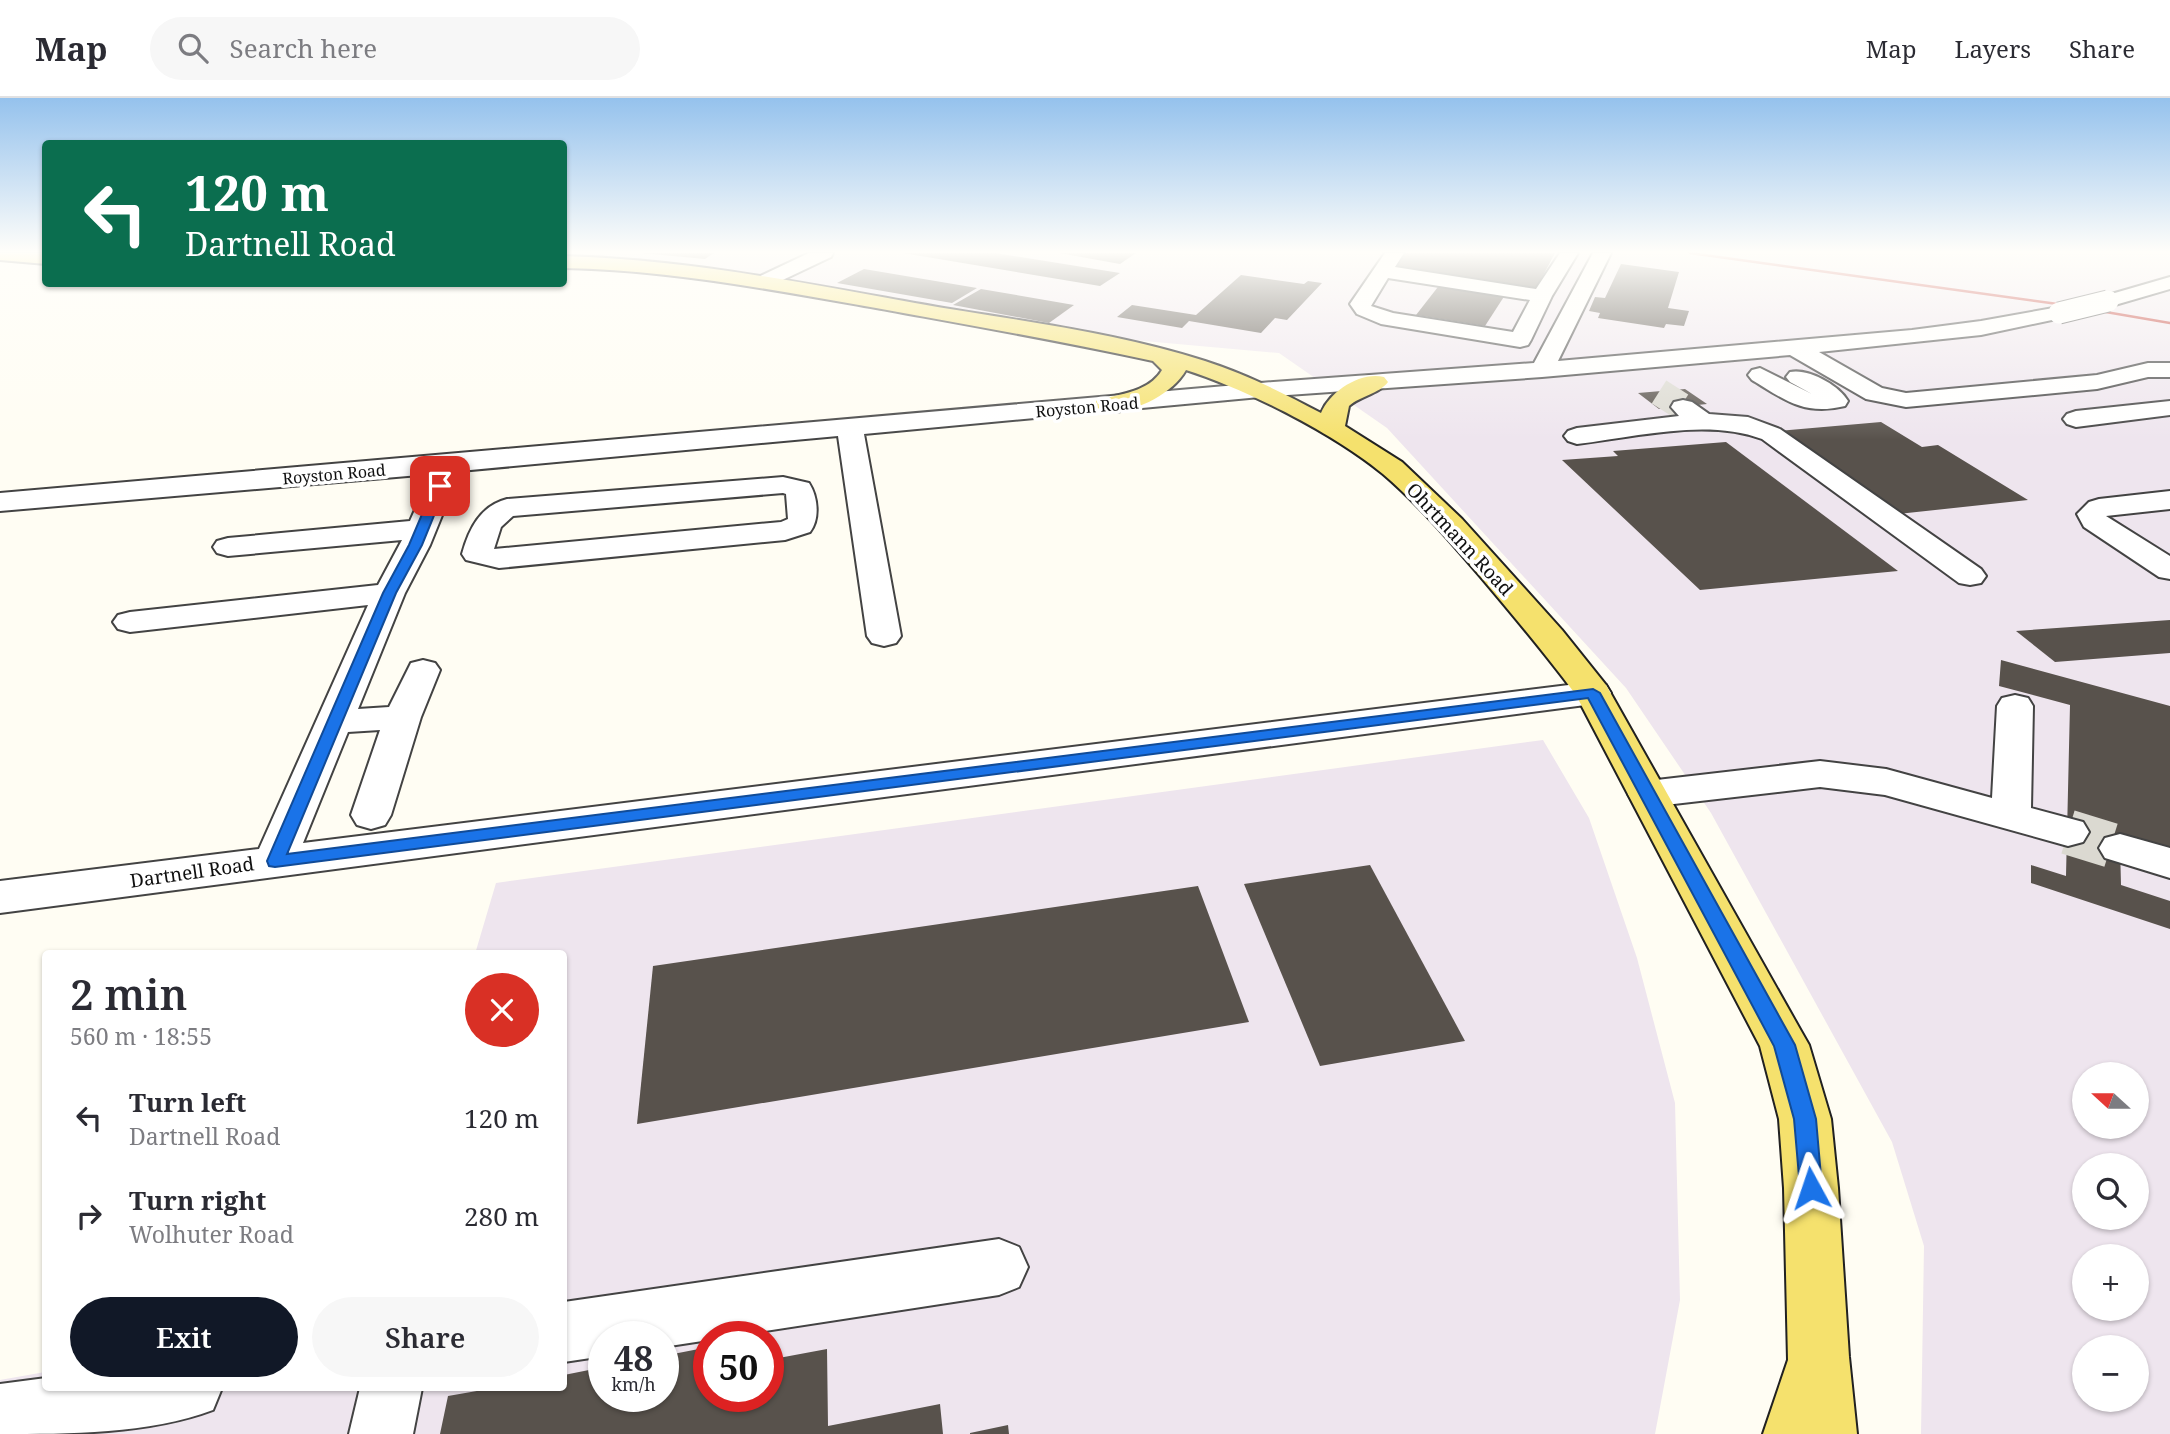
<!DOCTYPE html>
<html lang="en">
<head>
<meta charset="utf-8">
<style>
  :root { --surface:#fff; --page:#f7f7f7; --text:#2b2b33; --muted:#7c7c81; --line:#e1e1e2; --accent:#111827 }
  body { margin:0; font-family:"Noto Serif",serif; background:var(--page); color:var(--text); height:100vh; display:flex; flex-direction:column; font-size:26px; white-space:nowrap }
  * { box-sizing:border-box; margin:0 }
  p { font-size:23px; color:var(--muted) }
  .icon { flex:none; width:38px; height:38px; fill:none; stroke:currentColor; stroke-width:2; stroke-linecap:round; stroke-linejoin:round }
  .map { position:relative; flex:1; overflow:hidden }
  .details { position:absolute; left:42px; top:852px; width:525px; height:441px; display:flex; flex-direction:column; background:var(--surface); border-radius:7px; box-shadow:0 2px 5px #0004 }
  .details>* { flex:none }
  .banner { position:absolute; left:42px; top:42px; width:525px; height:147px; border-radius:7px; box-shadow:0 2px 5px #0004; background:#0b6e4f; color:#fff; overflow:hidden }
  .needle { width:46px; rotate:291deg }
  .fabs { position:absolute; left:2072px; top:964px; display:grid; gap:14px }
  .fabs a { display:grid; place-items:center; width:77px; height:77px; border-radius:50%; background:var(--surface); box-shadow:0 2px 5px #0004; font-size:35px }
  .speed { position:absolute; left:588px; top:1223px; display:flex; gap:14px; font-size:35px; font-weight:700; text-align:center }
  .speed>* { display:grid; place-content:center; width:91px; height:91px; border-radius:50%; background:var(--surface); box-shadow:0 2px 5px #0004; line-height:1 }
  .speed small { font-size:18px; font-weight:400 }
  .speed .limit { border:10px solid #d22; background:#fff; color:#111 }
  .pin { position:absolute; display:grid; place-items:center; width:60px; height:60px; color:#fff; margin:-30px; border-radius:14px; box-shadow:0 4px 10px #0006 }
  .me { position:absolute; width:77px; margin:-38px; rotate:355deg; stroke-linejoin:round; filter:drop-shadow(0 0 5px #0008) }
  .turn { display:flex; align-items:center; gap:24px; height:147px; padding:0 28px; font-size:32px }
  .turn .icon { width:91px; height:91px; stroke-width:2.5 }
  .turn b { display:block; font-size:49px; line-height:60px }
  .round { display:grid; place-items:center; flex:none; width:74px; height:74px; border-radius:37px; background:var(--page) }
  .head { display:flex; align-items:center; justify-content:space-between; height:119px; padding:0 28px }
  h1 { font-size:42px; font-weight:600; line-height:52px }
  .primary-button { display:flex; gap:14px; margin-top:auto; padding:14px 28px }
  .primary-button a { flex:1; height:80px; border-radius:42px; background:var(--accent); color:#fff; font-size:28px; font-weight:600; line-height:80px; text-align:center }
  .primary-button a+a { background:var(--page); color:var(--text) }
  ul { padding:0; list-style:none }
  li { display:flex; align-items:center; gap:21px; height:98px; padding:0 28px }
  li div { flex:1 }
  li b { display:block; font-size:26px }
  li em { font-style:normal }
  header { display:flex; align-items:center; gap:42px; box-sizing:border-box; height:98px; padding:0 35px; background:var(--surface); border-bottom:2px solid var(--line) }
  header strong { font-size:33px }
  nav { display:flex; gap:38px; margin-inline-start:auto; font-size:24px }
  .search { width:490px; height:63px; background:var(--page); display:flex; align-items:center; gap:18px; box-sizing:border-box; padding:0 24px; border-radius:38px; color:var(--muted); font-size:26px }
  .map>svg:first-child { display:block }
  .industrial { fill:#eee5ee; fill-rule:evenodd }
  .building { fill:#58524c }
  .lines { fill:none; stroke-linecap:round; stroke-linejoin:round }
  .minor-tunnel-far1 { stroke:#dbd9d1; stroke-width:27; stroke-dasharray:27 14; stroke-linecap:butt }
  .minor-tunnel { stroke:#dbd9d1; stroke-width:45; stroke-dasharray:45 22; stroke-linecap:butt }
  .minor-casing { stroke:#434343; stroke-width:4 }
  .major-casing { stroke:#212121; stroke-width:4 }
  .minor { fill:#fff; fill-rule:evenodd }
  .major { fill:#f5e16d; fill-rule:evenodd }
  .rail { stroke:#be312a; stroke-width:2.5 }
  .minor-bridge-casing { stroke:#434343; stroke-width:23; stroke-linecap:butt }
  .minor-bridge { stroke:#fff; stroke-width:21 }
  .route { fill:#1a73e8; stroke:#114b97; stroke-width:2 }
  .labels { text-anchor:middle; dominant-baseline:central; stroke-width:7; stroke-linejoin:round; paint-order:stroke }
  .far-street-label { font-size:16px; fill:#101010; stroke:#fff }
  .street-label { font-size:19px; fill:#101010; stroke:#fff }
</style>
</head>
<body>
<header>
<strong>Map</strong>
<div class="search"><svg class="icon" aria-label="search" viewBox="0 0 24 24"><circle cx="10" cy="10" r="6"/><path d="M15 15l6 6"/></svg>Search here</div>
<nav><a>Map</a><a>Layers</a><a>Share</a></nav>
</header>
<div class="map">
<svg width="2170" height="1336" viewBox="0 0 2170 1336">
  <rect width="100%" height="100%" fill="#fffdf3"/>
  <g class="industrial">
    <path d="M 564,155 L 2170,155 L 2170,1336 L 1921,1336 L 1924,1148 L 1892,1044 L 1711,715 L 1626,590 L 1387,330 L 1279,255 L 1144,243 L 1043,230 L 606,162 L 564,160 ZM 2084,976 L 2137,976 L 2137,1029 L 2084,1029 ZM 2084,1068 L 2137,1068 L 2137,1120 L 2084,1120 ZM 2084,1158 L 2137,1158 L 2137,1211 L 2084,1211 ZM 2084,1250 L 2137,1250 L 2137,1302 L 2084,1302 Z"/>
    <path d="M 1543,642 L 1589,720 L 1637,860 L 1675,1005 L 1680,1202 L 1655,1336 L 0,1336 L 0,1282 L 45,1274 L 46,1290 L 564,1290 L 564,856 L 475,856 L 496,785 ZM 604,1239 L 663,1239 L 663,1298 L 604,1298 ZM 709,1239 L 768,1239 L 768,1298 L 709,1298 Z"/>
  </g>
  <g class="building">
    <path d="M 641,155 L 714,155 L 705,161 Z"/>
    <path d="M 903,155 L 995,155 L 1120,175 L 1100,188 Z"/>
    <path d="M 1059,155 L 1136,155 L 1120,166 Z"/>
    <path d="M 1400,155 L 1555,155 L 1536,191 L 1387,170 Z"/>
    <path d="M 1621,166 L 1679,174 L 1668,210 L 1689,213 L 1684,228 L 1666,226 L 1664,230 L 1598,220 L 1600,215 L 1589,213 L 1595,199 L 1605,200 Z"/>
    <path d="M 864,171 L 977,190 L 952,205 L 837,185 Z"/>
    <path d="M 1241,177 L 1304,186 L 1308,183 L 1322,185 L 1287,222 L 1275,220 L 1261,235 L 1189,223 L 1182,230 L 1117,219 L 1132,207 L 1196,217 Z"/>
    <path d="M 1441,185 L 1507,194 L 1485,228 L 1416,217 Z"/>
    <path d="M 981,191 L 1074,207 L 1049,225 L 953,207 Z"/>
    <path d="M 1685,291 L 1707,306 L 1659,311 L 1638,295 Z"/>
    <path d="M 1881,324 L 1922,349 L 1938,347 L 2028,402 L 1898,416 L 1778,333 Z"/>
    <path d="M 1726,344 L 1898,473 L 1700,492 L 1562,362 L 1618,358 L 1613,353 Z"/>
    <path d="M 2170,522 L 2170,555 L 2055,564 L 2016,533 Z"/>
    <path d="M 2001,562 L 2170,608 L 2170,763 L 2120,747 L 2121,787 L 2170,803 L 2170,831 L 2031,785 L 2031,767 L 2066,778 L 2070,607 L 1999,588 Z"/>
    <path d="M 1370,767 L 1465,943 L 1320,968 L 1244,786 Z"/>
    <path d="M 1198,788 L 1249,924 L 637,1026 L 653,868 Z"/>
    <path d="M 709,1249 L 709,1298 L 768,1298 L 768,1262 L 827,1251 L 828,1328 L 940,1306 L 943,1336 L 440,1336 L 448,1298 L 494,1290 L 564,1290 L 564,1277 L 604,1269 L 604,1298 L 663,1298 L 663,1258 Z"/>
    <path d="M 1008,1327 L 1009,1336 L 970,1336 L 970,1335 Z"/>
  </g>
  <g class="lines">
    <path class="minor-tunnel-far1" d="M 1659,294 L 1681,308"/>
    <path class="minor-tunnel" d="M 2068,734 L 2120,750"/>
    <g class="minor-casing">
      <g id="minor">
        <path d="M 809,155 L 833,155 L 831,159 L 770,188 L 756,188 L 753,184 L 756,180 Z"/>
        <path d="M 1385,155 L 1404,155 L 1395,169 L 1536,191 L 1560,155 L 1578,155 L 1552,198 L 1531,242 L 1528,247 L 1520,249 L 1381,226 L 1357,216 L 1350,206 ZM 1388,180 L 1530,202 L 1513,234 L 1393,215 L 1371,208 Z"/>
        <path d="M 1593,155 L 1611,155 L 1558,263 L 1912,232 L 1981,223 L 2059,209 L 2066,211 L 2070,215 L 2066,219 L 1981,237 L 1819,254 L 1882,290 L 1906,295 L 2097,277 L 2148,265 L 2170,265 L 2170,279 L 2148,279 L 2097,291 L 1906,309 L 1866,301 L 1790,257 L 1542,279 L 1260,299 L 864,336 L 901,538 L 896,545 L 884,548 L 872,545 L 867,538 L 838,338 L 460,373 L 430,447 L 405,495 L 358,611 L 389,609 L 411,565 L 423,562 L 435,565 L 440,572 L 421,619 L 391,717 L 385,727 L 371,731 L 357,727 L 351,717 L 380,632 L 348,634 L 303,745 L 1593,584 L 1606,587 L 1611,595 L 1606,603 L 1593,606 L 0,815 L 0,783 L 259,751 L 368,507 L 130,534 L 118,531 L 113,524 L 118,517 L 130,514 L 378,487 L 402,442 L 228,458 L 217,455 L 213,449 L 217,443 L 228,440 L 410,423 L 431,376 L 0,413 L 0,395 L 1260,285 L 1534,265 Z"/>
        <path d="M 2170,179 L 2170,191 L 2108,209 L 2101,207 L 2098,203 L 2101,199 Z"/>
        <path d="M 1760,270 L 1812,296 L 1790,284 L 1786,279 L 1790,274 C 1808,270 1839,287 1848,303 L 1845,308 C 1804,318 1785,302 1752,282 L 1748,277 L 1752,272 Z"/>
        <path d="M 1683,302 L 1692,304 L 1709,316 L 1748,319 L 1780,331 L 1981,471 L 1986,478 L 1981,485 L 1970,487 L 1959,485 L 1762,341 C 1707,320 1635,339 1577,346 L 1568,343 L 1564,338 L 1568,333 L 1577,330 L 1679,318 L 1671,309 L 1674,304 Z"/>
        <path d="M 2170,303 L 2170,317 L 2076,329 L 2067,326 L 2063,321 L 2067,316 L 2076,313 Z"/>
        <path d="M 783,379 L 809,385 C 818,399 820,421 810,434 L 785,442 L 499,470 L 466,462 L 462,456 C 469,431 480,408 507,401 ZM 783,395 L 786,396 L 788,421 L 781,424 L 494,451 L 501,429 L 513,418 Z"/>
        <path d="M 2170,393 L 2170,411 L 2106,418 L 2170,458 L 2170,481 L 2159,479 L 2084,429 L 2077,416 L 2089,404 L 2099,401 Z"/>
        <path d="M 2015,597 L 2028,600 L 2033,608 L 2031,710 L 2083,724 L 2089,734 L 2083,744 L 2068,748 L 1885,697 L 1820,689 L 1648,709 L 1634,705 L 1628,696 L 1634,687 L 1648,683 L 1820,663 L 1886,671 L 1992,700 L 1997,608 L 2002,600 Z"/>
        <path d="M 2120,736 L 2170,750 L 2170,780 L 2105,760 L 2099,750 L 2105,740 Z"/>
        <path d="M 999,1141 L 1019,1149 L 1028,1169 L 1019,1189 L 999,1197 L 726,1239 L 709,1239 L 709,1242 L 663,1249 L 663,1239 L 604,1239 L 604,1258 L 564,1264 L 564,1204 Z"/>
        <path d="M 46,1280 L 46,1290 L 222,1290 L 213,1312 C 149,1336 69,1336 0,1336 L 0,1286 Z"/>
        <path d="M 360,1290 L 422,1290 L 413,1336 L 349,1336 Z"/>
      </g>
    </g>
    <g class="major-casing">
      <g id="major">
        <path d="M 0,155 L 46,155 L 46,166 L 0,162 Z"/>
        <path d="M 564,158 C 682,161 799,184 915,205 C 1011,222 1112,233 1205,263 C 1246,276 1283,295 1321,315 C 1330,293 1361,273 1384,279 L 1388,284 C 1379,296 1360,298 1349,308 L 1345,328 L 1402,364 L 1462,421 L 1562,532 L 1606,587 L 1801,933 L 1809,947 L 1831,1021 L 1838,1090 L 1849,1259 L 1857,1336 L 1763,1336 L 1788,1262 L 1784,1090 L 1779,1021 L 1760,948 L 1576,597 C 1545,555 1512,516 1479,477 C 1449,442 1418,406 1383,376 C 1333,335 1248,292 1186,272 C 1171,298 1127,320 1097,312 L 1094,307 L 1097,302 C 1120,296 1149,294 1162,272 L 1153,263 C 1061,243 969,227 876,210 C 773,192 669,172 564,170 Z"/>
      </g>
    </g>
    <use href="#minor" class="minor"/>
    <use href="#major" class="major"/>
    <path class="rail" d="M 1690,155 L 2065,207 L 2170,225"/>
    <g class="minor-bridge-casing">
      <path id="minor-bridge" d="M 2059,215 L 2108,203"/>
    </g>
    <use href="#minor-bridge" class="minor-bridge"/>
  </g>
  <linearGradient id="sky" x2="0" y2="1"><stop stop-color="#95c2ed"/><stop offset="0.45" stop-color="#fffefa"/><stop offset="1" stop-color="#fffefa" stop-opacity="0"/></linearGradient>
  <rect width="2170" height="342" fill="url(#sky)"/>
  <path class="route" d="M 440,384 L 446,388 L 422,447 L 396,495 L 287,756 L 1593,591 L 1600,595 L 1795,947 L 1816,1021 L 1822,1090 L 1819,1097 L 1811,1100 L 1803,1097 L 1800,1090 L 1794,1021 L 1774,948 L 1588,600 L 275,769 L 269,768 L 267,763 L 383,495 L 409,447 L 434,388 Z"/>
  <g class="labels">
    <g class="far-street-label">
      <text transform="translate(1087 309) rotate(-5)">Royston Road</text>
      <text transform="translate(334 376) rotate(-5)">Royston Road</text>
    </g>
    <g class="street-label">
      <text transform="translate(1460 441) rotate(47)">Ohrtmann Road</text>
      <text transform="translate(192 774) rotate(-8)">Dartnell Road</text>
    </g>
  </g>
</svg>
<div class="fabs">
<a><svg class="needle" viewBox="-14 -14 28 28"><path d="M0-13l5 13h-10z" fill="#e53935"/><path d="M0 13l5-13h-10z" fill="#7c7c81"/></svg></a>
<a><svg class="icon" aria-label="search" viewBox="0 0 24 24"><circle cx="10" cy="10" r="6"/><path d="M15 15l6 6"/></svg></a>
<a>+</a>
<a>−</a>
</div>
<div class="speed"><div>48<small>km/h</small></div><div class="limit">50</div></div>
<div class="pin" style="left:440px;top:388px;background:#d93025"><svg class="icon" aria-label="arrive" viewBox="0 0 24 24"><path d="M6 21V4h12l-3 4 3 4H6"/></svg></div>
<svg class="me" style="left:1811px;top:1090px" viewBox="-20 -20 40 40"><path d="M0-17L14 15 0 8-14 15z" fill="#1a73e8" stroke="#fff" stroke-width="4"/></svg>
<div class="banner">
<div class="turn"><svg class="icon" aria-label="left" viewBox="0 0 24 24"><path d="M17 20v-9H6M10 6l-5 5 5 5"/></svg><div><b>120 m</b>Dartnell Road</div></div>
</div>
<section class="details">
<div class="head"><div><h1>2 min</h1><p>560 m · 18:55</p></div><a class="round" style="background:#d93025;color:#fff"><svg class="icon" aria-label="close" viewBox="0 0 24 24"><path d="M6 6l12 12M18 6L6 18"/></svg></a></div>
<ul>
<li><svg class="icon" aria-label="left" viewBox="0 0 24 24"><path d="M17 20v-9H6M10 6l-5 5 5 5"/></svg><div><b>Turn left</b><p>Dartnell Road</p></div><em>120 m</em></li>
<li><svg class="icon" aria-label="right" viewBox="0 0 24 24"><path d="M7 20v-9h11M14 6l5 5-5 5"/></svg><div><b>Turn right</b><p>Wolhuter Road</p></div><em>280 m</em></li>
</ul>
<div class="primary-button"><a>Exit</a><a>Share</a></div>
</section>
</div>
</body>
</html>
